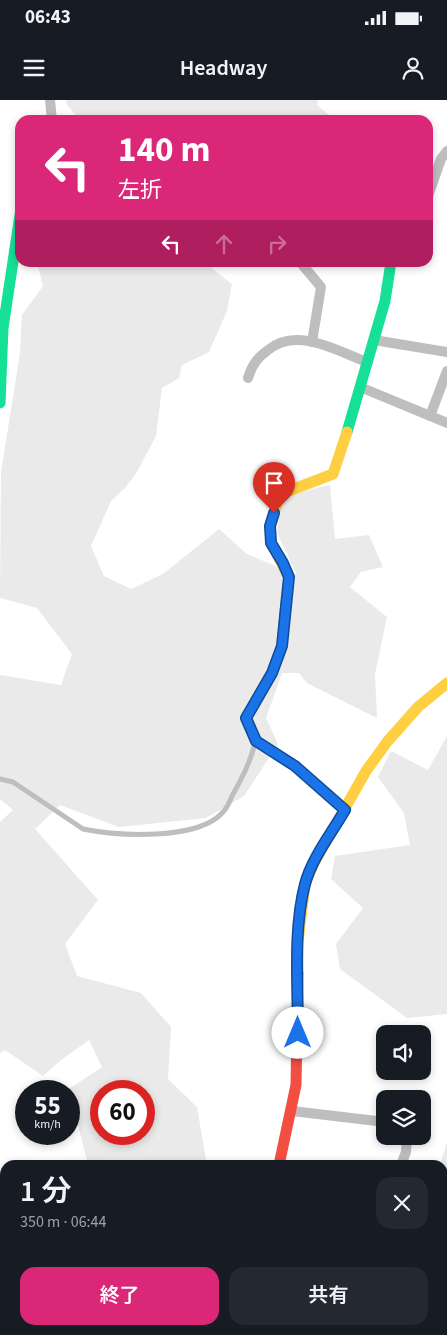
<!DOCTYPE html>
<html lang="ja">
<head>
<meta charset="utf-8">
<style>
  :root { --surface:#171b24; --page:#242831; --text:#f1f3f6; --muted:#9ea1a6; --accent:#db2777 }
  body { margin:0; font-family:"Source Sans 3","Noto Sans JP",sans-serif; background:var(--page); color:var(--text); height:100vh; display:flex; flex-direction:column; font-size:19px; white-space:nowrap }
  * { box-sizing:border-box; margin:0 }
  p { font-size:16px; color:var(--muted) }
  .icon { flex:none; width:28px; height:28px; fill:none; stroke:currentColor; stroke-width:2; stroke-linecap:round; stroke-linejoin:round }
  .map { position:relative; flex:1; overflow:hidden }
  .panel { position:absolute; left:0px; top:1060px; width:448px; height:175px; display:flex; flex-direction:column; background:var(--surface); border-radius:15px 15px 0 0; box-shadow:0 2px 8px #0003 }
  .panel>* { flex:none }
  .top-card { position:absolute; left:15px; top:15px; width:418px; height:152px; border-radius:15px; box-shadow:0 2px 8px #0003; background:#db2777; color:#fff; overflow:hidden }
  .fabs { position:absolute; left:376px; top:925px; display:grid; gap:10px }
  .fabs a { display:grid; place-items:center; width:55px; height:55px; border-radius:10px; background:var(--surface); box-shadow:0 2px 8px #0003; font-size:25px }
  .speed { position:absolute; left:15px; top:980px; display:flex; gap:10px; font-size:25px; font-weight:700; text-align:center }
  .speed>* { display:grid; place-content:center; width:65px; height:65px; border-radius:50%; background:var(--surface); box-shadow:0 2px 8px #0003; line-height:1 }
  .speed small { font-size:12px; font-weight:400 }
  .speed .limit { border:8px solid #d22; background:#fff; color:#111 }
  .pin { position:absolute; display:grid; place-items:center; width:42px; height:42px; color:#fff; margin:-51px -21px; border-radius:50% 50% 50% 0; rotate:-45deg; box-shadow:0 0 5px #0007 }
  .pin .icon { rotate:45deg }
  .me { position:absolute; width:55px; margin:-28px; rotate:0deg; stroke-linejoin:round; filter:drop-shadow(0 0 4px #0008) }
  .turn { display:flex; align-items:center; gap:18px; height:105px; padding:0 20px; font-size:22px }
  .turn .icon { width:65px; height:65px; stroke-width:2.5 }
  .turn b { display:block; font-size:35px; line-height:42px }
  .lanes { display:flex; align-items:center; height:48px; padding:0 20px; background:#0003; justify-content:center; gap:25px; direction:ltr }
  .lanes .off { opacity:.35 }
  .round { display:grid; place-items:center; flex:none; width:52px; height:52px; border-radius:15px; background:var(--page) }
  .headline { display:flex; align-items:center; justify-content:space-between; height:85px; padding:0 20px }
  h1 { font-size:30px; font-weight:600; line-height:38px }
  .action { display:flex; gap:10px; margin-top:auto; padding:10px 20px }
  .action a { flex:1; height:58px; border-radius:15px; background:var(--accent); color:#fff; font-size:20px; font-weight:600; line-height:58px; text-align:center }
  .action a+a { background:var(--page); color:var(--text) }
  .status { display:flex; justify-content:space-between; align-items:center; height:35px; padding:0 25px; background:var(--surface); direction:ltr }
  .status svg { height:14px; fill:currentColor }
  header { display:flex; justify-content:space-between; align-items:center; height:65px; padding:0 20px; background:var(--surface); font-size:22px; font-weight:600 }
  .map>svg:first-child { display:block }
  .green { fill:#eaeaea; fill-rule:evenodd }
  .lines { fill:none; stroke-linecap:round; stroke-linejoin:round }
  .path { stroke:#b8b8b8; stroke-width:2; stroke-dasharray:1 2.5; stroke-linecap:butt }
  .lane { stroke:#bebebe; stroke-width:5 }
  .street { stroke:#bebebe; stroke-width:10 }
  .fast { stroke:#16e098; stroke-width:11 }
  .slow { stroke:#ffcf43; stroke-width:11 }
  .jam { stroke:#f24e42; stroke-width:11 }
  .route-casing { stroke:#114b97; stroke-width:12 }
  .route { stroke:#1a73e8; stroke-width:9 }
</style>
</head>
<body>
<div class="status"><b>06:43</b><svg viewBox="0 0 49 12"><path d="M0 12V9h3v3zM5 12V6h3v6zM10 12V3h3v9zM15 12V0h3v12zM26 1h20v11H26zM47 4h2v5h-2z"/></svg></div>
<header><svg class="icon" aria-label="menu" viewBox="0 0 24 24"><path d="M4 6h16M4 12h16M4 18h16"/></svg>Headway<svg class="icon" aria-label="person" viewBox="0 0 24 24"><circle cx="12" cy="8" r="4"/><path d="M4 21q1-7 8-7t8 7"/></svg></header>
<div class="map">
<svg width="447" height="1235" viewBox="0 0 447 1235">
  <rect width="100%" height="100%" fill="#fff"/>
  <g class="green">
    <path d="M 66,0 L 318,0 L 317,5 L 335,20 L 80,20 L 67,5 Z"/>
    <path d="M 37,163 L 205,163 L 232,184 L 227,211 L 209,252 L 182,265 L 179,278 L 162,288 L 156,336 L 137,372 L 126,387 L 111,401 L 91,446 L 104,476 L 131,489 L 163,474 L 219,429 L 247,454 L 297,475 L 277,433 L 281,403 L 295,393 L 330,385 L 335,439 L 369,435 L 383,467 L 361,472 L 350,487 L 387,517 L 375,574 L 377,618 L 307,583 L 299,573 L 282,573 L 266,618 L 278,644 L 244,696 L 206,718 L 119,727 L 60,705 L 35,729 L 98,800 L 65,844 L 77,876 L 141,893 L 171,927 L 168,979 L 197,1007 L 207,1065 L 88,1065 L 69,989 L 102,967 L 89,940 L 61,960 L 43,976 L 5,950 L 0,953 L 0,722 L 13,710 L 0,699 L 0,575 L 61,585 L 72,554 L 37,508 L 0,498 L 1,372 L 20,253 L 22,215 L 43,186 ZM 101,991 L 144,991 L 144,1034 L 101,1034 Z"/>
    <path d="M 447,636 L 447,914 L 407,918 L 340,869 L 336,844 L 363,808 L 331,779 L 335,756 L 410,745 L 404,713 L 378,677 L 391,651 L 428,670 Z"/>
    <path d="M 447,1042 L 447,1169 L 443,1165 L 442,1065 L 440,1065 Z"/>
    <path d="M 5,1092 L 5,1230 L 30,1230 L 28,1235 L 0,1235 L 0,1094 Z"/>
    <path d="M 350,1230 L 424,1230 L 424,1235 L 349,1235 Z"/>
  </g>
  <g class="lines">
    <g class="path">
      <path d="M 242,1230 L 246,1235"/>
      <path d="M 27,1235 L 28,1230"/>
    </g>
    <path class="lane" d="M 0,679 L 13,682 L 83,729 C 118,736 198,741 223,712 C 227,708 230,701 232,696 C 242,678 250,663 255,643"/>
    <g class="street">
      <path d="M 50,0 L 52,20"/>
      <path d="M 428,96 L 441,59 L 447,51"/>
      <path d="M 300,162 L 321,187 L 312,242"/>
      <path d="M 374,240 L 447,252"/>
      <path d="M 248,278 C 252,265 257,258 268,250 C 297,226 337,251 367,262"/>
      <path d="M 360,287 L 447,323"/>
      <path d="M 430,316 L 447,271"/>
      <path d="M 292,1011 L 385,1022"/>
      <path d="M 401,1065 L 406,1052 L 407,1036"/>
      <path d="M 442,1181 L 447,1184"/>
    </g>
    <g class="fast">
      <path d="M 0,303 L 3,228 L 20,115"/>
      <path d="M 347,332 L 385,201 L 391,162"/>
      <path d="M 286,502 L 282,546 L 272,573 L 246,618 L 256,641 L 295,666 L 345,710"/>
    </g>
    <g class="slow">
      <path d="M 286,502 L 289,477 L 271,443 L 270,426 L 278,400 L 286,392 L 333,374 L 347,332"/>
      <path d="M 298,873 L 298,842 L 305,784 L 314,763 L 366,671 L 387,642 L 418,607 L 447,583"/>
      <path d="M 206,1235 L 210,1230"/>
    </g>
    <path class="jam" d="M 279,1065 L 296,985 L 298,873"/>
  </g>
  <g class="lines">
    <g class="route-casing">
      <path id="route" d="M 274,413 L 270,426 L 271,443 L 283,463 L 289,477 L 282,546 L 272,573 L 246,618 L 256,641 L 295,666 L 345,710 C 331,734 312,758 305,784 C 293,830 298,886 298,933"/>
    </g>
    <use href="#route" class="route"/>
  </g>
</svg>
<div class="fabs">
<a><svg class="icon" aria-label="sound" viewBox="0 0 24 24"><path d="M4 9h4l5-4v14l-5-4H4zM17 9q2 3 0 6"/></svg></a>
<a><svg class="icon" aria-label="layers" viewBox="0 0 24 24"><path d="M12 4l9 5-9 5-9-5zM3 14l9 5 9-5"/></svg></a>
</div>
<div class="speed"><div>55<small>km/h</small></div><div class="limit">60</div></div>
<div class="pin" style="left:274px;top:413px;background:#d93025"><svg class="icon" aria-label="arrive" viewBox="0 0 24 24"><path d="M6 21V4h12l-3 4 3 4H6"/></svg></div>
<svg class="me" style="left:298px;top:933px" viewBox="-20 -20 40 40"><circle r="19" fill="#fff"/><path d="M0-13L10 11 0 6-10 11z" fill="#1a73e8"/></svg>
<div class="top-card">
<div class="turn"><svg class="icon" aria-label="left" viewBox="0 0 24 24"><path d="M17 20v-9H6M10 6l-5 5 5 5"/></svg><div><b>140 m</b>左折</div></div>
<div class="lanes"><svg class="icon" aria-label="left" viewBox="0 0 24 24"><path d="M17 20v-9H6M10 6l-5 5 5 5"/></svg><svg class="icon off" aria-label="ahead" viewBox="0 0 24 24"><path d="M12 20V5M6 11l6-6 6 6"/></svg><svg class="icon off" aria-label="right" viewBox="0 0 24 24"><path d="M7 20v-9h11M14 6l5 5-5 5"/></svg></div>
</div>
<section class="panel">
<div class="headline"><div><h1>1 分</h1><p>350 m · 06:44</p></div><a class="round"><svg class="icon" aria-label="close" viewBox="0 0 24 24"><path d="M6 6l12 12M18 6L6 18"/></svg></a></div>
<div class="action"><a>終了</a><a>共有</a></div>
</section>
</div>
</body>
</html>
